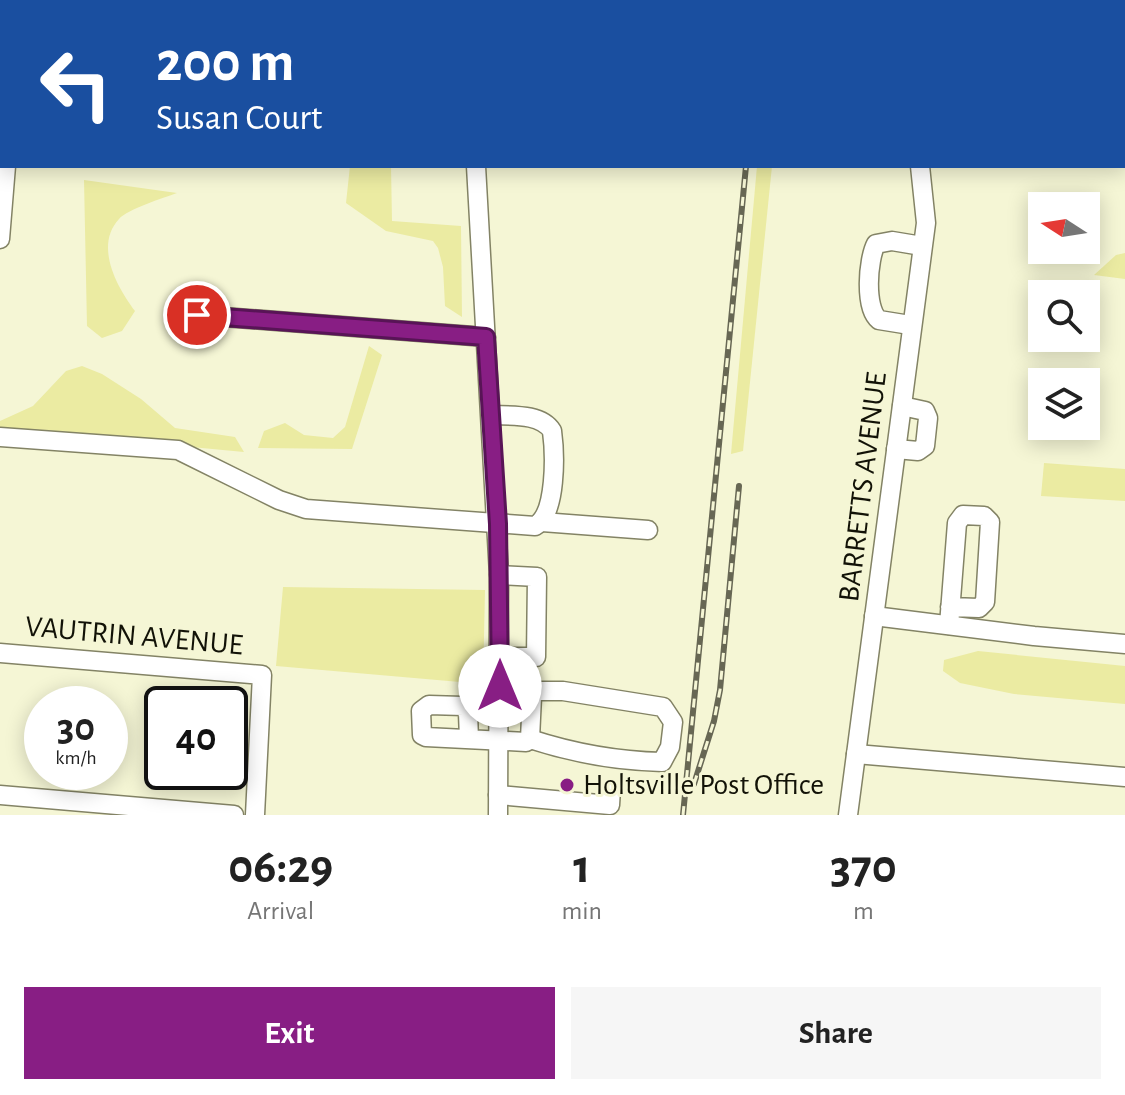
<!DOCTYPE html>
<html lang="en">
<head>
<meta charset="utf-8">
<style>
  :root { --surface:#fff; --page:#f6f6f6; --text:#222; --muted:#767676; --accent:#881e84 }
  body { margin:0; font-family:"Alegreya Sans",sans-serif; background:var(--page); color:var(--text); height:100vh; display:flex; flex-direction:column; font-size:30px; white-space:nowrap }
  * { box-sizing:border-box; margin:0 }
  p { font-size:26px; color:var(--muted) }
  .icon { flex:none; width:44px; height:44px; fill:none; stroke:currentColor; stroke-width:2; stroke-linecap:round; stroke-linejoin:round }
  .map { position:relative; height:815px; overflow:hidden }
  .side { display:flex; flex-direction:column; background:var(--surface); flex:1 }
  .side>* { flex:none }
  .guide { position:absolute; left:0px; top:0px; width:1126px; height:168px; box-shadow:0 4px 20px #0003; background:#1a4fa0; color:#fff; overflow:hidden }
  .needle { width:52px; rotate:282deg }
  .fabs { position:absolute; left:1028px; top:192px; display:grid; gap:16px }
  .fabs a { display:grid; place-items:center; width:72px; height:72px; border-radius:0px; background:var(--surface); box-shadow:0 4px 20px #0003; font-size:40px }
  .speed { position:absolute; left:24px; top:686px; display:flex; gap:16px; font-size:40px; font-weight:700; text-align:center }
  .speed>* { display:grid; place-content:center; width:104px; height:104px; border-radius:50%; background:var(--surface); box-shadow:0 4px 20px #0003; line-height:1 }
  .speed small { font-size:20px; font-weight:400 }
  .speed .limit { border:4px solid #111; border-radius:12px; background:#fff; color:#111 }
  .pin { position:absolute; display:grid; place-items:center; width:68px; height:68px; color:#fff; margin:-34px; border:4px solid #fff; border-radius:50%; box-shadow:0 2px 8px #0007 }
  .me { position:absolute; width:88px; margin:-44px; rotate:0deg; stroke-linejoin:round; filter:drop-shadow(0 0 6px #0008) }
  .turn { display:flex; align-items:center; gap:28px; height:168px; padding:0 24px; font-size:36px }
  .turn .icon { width:104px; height:104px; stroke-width:2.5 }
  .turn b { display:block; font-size:56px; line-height:68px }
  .eta { display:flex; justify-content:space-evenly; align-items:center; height:136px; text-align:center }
  .eta b { font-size:48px; font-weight:600; line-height:56px }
  .primary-button { display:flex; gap:16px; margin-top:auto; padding:16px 24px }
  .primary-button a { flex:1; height:92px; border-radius:0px; background:var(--accent); color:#fff; font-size:32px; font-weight:600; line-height:92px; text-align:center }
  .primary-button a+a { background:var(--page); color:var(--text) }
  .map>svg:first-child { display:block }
  .green { fill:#ebeba2 }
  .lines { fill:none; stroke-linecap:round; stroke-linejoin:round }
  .minor-casing { stroke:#838365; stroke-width:21 }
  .minor { stroke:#fff; stroke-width:18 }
  .rail-casing { stroke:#676754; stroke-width:6 }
  .rail { stroke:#f5f6d5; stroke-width:3; stroke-dasharray:9; stroke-linecap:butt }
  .route-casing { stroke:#581456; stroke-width:20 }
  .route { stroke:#881e84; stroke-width:14 }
  .poi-dot { fill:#881e84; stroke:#f5f6d5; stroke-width:3 }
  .labels { text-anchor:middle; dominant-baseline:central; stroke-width:6; stroke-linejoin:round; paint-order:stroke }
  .street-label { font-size:30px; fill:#121207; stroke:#f5f6d5 }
  .poi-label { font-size:30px; fill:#121207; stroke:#f5f6d5; text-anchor:start }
</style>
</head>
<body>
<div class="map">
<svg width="1125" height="815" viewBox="0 0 1125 815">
  <rect width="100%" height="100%" fill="#f5f6d5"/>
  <g class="green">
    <path d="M 350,166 L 391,166 L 392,221 L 461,226 L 462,317 L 445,306 L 443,267 L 438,248 L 433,241 L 386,231 L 346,203 Z"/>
    <path d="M 757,166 L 772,166 L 743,451 L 731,454 Z"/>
    <path d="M 84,180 L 177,193 C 163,198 128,209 119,219 C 94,246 117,287 135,311 L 122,331 L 102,338 L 87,326 Z"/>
    <path d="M 1125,253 L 1125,279 L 1094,275 L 1116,255 Z"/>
    <path d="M 369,346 L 382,355 L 352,449 L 258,448 L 264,431 L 285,423 L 304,435 L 333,438 L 345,427 Z"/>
    <path d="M 82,366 L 102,374 L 141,399 L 175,428 L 235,437 L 244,452 L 0,429 L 0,421 L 33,406 L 66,371 Z"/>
    <path d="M 1044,463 L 1125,469 L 1125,501 L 1041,496 Z"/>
    <path d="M 283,587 L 485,590 L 483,684 L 276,666 Z"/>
    <path d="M 978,651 L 1125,666 L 1125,704 L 1014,694 L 960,683 L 943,671 L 944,660 Z"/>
  </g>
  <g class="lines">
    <g class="minor-casing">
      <g id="minor">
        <path d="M 463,0 L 464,2"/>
        <path d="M 904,0 L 905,2"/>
        <path d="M 476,166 L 499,575 L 498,815"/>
        <path d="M 0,239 L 6,166"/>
        <path d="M 197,315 L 486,337"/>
        <path d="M 910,325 L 879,320 C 864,308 868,259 876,244 L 892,241 L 922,246"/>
        <path d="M 0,437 L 178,450 L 279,500 L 306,509 L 535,526 C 557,514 555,453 552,431 C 541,413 510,416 491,415"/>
        <path d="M 896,449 L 918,451 L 925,446 L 928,418 L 925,411 L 902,406"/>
        <path d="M 542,522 L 648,530"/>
        <path d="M 499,575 L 537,577 L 536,657 L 500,657"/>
        <path d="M 874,616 L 1034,636 L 1125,644"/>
        <path d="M 949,625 L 957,523 L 963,515 L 984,516 L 990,522 L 985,602 L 979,608 L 950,607"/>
        <path d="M 0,653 L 262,675 L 255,815"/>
        <path d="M 529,691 L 563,691 L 663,707 L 673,722 L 670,747 L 662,762 C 618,761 573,753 530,739"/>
        <path d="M 469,739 L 468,713 L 463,706 L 429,705 L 421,711 L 422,735 L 426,737 L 526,742 L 530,739 L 532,696 L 521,688 L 500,686"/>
        <path d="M 856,754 L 1125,777"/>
        <path d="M 0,795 L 234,815"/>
        <path d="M 498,795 L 610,805 L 611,789"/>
        <path d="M 848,815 L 926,223 L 920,166"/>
      </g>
    </g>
    <use href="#minor" class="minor"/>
    <g class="rail-casing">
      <g id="rail">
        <path d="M 762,2 L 762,0"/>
        <path d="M 694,784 L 714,721 L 720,690 L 739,486"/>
        <path d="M 683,815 L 746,166"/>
      </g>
    </g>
    <use href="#rail" class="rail"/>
  </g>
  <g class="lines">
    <g class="route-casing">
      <path id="route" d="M 197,315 L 486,337 L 498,524 L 500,686"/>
    </g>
    <use href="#route" class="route"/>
  </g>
  <circle class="poi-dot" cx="567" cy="785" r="8"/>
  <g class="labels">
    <g class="street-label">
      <text transform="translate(863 487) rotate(-83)">BARRETTS AVENUE</text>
      <text transform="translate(134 636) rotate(5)">VAUTRIN AVENUE</text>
    </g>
    <g class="poi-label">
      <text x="583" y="785">Holtsville Post Office</text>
    </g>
  </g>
</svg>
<div class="fabs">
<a><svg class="needle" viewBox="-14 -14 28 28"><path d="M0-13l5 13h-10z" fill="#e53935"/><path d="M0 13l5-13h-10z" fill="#767676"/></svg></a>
<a><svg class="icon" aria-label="search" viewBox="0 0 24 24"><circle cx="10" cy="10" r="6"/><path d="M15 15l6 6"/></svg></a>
<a><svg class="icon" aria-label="layers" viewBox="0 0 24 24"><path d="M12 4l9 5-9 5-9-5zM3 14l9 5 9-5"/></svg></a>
</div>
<div class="speed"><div>30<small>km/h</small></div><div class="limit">40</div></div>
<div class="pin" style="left:197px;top:315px;background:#d93025"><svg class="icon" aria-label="arrive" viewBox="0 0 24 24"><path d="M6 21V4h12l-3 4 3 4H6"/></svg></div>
<svg class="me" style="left:500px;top:686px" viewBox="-20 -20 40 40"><circle r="19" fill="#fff"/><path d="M0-13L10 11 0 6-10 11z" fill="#881e84"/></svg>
<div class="guide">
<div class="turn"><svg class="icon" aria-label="left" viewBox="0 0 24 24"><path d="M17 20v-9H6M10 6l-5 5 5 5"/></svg><div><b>200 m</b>Susan Court</div></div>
</div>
</div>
<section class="side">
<div class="eta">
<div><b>06:29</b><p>Arrival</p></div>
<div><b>1</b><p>min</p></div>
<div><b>370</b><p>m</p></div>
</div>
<div class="primary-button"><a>Exit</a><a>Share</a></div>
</section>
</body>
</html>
